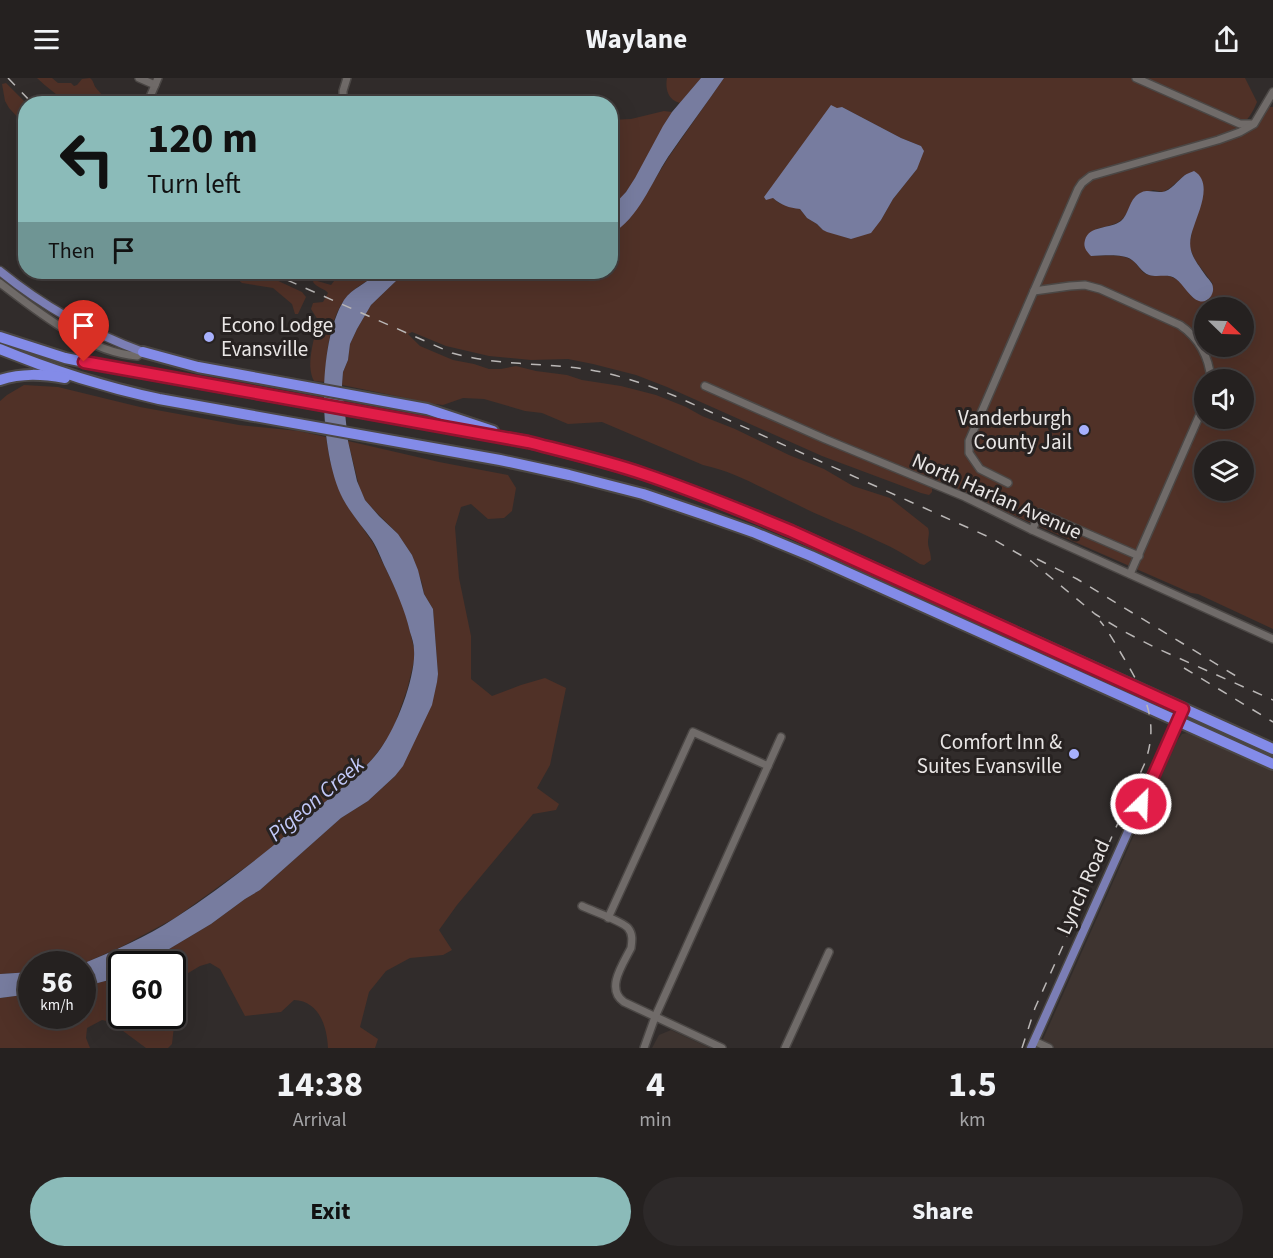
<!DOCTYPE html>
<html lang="en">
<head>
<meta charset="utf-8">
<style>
  :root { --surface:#252120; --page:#2d2929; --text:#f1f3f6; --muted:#a3a3a5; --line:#423e3e; --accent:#8bbbb9 }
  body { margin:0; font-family:"Source Sans 3",sans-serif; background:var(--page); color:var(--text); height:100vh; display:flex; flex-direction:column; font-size:22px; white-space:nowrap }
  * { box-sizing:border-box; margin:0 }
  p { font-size:20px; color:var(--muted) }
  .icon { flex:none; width:33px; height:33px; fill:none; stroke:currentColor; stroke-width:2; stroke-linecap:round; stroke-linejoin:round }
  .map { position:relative; height:970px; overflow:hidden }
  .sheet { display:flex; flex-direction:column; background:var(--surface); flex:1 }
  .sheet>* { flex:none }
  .banner { position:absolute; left:18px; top:18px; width:600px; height:183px; border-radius:24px; box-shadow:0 6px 24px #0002,0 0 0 2px var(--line); background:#8bbbb9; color:#111; overflow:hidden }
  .needle { width:39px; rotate:113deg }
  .tools { position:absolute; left:1194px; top:219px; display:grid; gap:12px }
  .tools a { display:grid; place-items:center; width:60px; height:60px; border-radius:50%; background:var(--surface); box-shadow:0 6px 24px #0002,0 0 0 2px var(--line); font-size:30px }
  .speed { position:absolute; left:18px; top:873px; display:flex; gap:12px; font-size:30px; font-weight:700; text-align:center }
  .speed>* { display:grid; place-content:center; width:78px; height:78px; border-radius:50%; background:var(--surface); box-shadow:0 6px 24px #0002,0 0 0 2px var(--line); line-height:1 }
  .speed small { font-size:15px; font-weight:400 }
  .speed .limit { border:3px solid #111; border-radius:9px; background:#fff; color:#111 }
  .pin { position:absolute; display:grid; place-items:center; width:51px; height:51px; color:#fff; margin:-62px -26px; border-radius:50% 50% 50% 0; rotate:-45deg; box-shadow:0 0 6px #0007 }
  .pin .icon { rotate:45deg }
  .me { position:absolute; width:66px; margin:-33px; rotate:24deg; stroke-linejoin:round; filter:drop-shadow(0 0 4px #0008) }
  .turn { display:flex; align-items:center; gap:21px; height:126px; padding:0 30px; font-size:27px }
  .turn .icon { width:78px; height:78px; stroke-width:2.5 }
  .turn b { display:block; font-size:42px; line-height:51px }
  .then { display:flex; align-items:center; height:57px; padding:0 30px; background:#0003; gap:12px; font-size:22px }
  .eta { display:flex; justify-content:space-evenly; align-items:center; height:102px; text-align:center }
  .eta b { font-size:36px; font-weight:700; line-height:42px }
  .button { display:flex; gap:12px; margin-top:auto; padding:12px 30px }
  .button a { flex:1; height:69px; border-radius:36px; background:var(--accent); color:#111; font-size:24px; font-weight:700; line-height:69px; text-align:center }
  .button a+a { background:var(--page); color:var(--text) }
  header { display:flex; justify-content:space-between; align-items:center; height:78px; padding:0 30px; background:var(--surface); font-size:27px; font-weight:700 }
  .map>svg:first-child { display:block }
  .built { fill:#3e3430 }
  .green { fill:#503127; fill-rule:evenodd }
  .water { fill:#777c9f }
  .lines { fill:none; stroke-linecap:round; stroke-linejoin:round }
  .minor-casing { stroke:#4b4745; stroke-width:10 }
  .major-casing { stroke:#4b4745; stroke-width:11 }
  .highway-casing { stroke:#4b4745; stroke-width:14 }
  .minor { stroke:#706b69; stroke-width:7 }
  .major { stroke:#7b7eb5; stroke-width:8 }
  .highway { stroke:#838be8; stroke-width:10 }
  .rail { stroke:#bab7b6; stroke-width:1.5; stroke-dasharray:10 10; stroke-linecap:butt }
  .route-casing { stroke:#92132f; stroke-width:15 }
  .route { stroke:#e11d48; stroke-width:10 }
  .poi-dot { fill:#a7b0fc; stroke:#272221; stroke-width:2 }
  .labels { text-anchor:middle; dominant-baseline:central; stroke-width:6; stroke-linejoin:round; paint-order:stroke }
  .poi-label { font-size:21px; fill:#e9e6e5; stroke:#272221; text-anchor:end }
  .street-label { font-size:21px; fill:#e9e6e5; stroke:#272221 }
  .water-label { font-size:22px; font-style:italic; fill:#c2c9f9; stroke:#272221 }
</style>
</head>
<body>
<header><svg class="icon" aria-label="menu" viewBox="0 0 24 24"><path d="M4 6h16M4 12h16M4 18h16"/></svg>Waylane<svg class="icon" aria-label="share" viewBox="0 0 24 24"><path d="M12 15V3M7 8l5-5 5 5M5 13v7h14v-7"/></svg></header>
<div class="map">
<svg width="1273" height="970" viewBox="0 0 1273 970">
  <rect width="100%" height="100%" fill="#312c2b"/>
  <g class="built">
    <path d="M 1187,655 L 1273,692 L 1273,970 L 1039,970 L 1174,667 L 1182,656 Z"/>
    <path d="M 671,952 L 710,970 L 652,970 L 659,957 Z"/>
  </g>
  <g class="green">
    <path d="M 37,0 L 52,0 L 58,5 L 71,5 L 74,8 L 77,7 L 82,1 L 90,0 C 94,3 93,6 96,10 C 101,16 101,14 104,23 L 108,23 L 110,25 L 66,25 C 57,16 46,9 37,0 Z"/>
    <path d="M 667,0 L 701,0 L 680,25 C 668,22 665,11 667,0 Z"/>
    <path d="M 724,0 L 1245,0 L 1257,24 C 1253,34 1247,44 1238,49 C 1231,53 1225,54 1220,60 L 1256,48 L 1261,43 L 1268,29 L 1273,29 L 1273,551 L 1198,516 L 1191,515 L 938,404 L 932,410 L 932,414 L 929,417 L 921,415 L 822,378 L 667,309 L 636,297 L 593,286 L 568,281 L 531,282 L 489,278 L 446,268 L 412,254 L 408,256 L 420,268 L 453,282 L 474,286 L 489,291 L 501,291 L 516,288 L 536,293 L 567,297 L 582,302 L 621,308 L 656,317 L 686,329 L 702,338 L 735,351 L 789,377 L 824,391 L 853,408 L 890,420 L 928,450 C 930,456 928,458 928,464 C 928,470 931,474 931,482 L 924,487 L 920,486 C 907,478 894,470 880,464 C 852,450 823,440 796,426 C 765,412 736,394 703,387 L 602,344 L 568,346 L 542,335 L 525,333 L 484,321 L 463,320 L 443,327 L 435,326 L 342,307 L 343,294 L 348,282 L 350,266 L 357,251 L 371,227 L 396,203 L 407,195 L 415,194 L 610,194 L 611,156 L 615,153 L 640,126 L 668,80 ZM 842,29 L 901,60 L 921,68 L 917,91 L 893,121 L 881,142 L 851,161 L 823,152 L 817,146 L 807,140 L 800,131 L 779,125 L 773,120 ZM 1186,96 L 1192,154 L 1189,168 L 1195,182 L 1213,206 L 1193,220 C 1186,209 1177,198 1164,197 C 1157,197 1152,199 1146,196 C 1140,193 1138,186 1133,183 C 1123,175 1103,178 1091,178 L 1096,151 C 1124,144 1122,145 1135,119 L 1153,112 L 1163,114 L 1170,110 ZM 1204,230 L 1244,230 L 1244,268 L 1204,268 ZM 1204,302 L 1244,302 L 1244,340 L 1204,340 ZM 1204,374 L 1244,374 L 1244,412 L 1204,412 Z"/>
    <path d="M 6,5 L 26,25 L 25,47 L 9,30 L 5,23 L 2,6 Z"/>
    <path d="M 664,33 L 672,34 C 656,60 645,89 627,113 C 622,119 616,125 611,130 L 611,42 L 631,41 Z"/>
    <path d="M 223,194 L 259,194 L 302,214 L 306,219 L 298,236 L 295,236 L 292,226 L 273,210 L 242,205 L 236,200 Z"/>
    <path d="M 341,194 L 378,194 C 369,204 353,209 345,221 C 329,242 326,278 325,304 L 314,303 C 305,286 315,260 318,242 L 311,231 L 313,225 L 323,224 L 328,215 C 324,210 317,210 313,204 L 314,202 L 331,207 Z"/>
    <path d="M 24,307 L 58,309 L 140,329 L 239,347 L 299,353 L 326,359 L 330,383 L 343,421 L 373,465 L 401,522 L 406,537 L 414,570 L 414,583 L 407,612 L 392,654 L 380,671 L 365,690 L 260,779 L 175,840 L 121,869 L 82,886 L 32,886 L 31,894 L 0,896 L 0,323 L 7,317 Z"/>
    <path d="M 348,363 L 439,384 L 508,397 L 516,410 L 512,433 L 504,440 L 488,441 L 471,426 L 461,429 L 455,449 L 459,500 L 471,558 L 471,601 L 492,618 L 521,607 L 545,600 L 566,610 L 550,687 L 537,710 L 559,726 L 556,732 L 533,736 L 457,827 L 439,852 L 452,872 L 443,877 L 410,880 L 386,893 L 369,914 L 360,949 L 378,961 L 375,970 L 328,970 C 327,948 319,923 294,922 L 281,934 L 245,938 L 220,891 L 210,885 L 200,888 L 173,904 L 172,886 L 144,886 L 211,846 L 245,821 L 260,812 L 341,740 L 368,723 L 395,698 L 435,612 L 438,596 L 433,531 L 424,516 L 422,505 L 412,477 L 398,456 L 374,432 L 365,422 L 360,412 Z"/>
    <path d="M 121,896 L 122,938 L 167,938 L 174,948 L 172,966 L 168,970 L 146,970 L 111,944 L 102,942 L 87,950 L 86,960 L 90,970 L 0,970 L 0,920 L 31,916 L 32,938 L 82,938 L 83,909 L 109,902 Z"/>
  </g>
  <g class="water">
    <path d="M 701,0 L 724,0 C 706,26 686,53 668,79 C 651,105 639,140 611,156 L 611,130 L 626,114 L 635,100 L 663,48 L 672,34 Z"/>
    <path d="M 831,27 L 837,30 L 842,29 L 901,60 L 921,68 L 924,73 L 917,91 L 893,121 L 881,142 L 871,155 L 851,161 L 827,154 L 823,152 L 817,146 L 807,140 L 800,131 C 789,130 781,127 773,120 L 766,122 L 764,119 Z"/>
    <path d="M 1194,93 C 1213,104 1199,133 1194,148 C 1185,172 1193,179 1206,198 C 1209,202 1213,205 1213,210 C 1214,217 1207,226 1199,223 C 1191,221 1183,206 1176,201 C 1168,195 1158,200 1149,197 C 1141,194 1139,187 1132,182 C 1122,175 1103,178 1091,178 C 1086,173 1083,169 1085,162 C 1089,147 1111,151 1121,143 C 1128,137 1129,125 1135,119 C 1145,109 1152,115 1162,114 C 1171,113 1178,102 1185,97 C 1187,96 1191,94 1194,93 Z"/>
    <path d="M 378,194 L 414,194 L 407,195 L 396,203 L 371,227 L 357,251 L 350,266 L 348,282 L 343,294 L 342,307 L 348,363 L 357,403 L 365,422 L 379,438 L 398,456 L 412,477 L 418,492 L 424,516 L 433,531 L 438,596 L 437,604 L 432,627 L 403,688 L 395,698 L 368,723 L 341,740 L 260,812 L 245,821 L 211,846 L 144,886 L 122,886 L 121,896 L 109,902 L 83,909 L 82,886 C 114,873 146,859 175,840 C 225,808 271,770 316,732 C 338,712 364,694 381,670 C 397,648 416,598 414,572 C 414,566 412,560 410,554 C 405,532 396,512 386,491 C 381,481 378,471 372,462 C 363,449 351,436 343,421 C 319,375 316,268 344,222 C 352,210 368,205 378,194 Z"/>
    <path d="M 31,894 L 31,916 L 0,920 L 0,896 Z"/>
  </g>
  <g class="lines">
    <g class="minor-casing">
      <g id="minor">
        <path d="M 139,0 L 155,7"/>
        <path d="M 347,0 L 343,13 L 343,20 L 357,26"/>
        <path d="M 1136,0 L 1240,46 L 1252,46"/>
        <path d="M 147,26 L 158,0"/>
        <path d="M 0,205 C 38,234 87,274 137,278 L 143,274"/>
        <path d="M 1034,213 L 1070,208 L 1085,207 L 1100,211 L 1180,247 C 1199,260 1209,278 1211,302"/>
        <path d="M 705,308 L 825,361 L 965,419 L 1032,452 L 1273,561"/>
        <path d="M 1008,405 L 980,391 L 969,375 L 969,363 L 1078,111 L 1082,105 L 1091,98 L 1218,62 L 1240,54 L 1254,46 L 1273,14"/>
        <path d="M 1032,452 L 1040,435 L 1139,478"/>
        <path d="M 1130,496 L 1204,327"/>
        <path d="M 582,828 C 592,833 622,843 628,850 C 633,856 632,863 631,870 C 623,886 605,911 624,924 L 722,970"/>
        <path d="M 608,840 L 693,654 L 768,688"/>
        <path d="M 1034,963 L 1049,970"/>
        <path d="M 644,970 L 655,939 L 781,659"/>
        <path d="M 785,970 L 829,874"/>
      </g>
    </g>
    <g class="major-casing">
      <g id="major">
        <path d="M 0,193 C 44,229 89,254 143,274"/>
        <path d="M 1031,970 L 1183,631"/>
      </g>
    </g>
    <g class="highway-casing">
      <g id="highway">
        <path d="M 0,259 L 65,280 L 95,286 L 528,364 C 566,374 606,383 644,396 C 694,413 743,433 791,453 L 1273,671"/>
        <path d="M 0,271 C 51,292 105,309 159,321 L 500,382 L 569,397 L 643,416 L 705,437 L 753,454 L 811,478 L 1273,686"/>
        <path d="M 143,274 L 198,289 L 427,331 L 493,353"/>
        <path d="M 0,302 C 22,295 42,296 65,300"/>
      </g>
    </g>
    <use href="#minor" class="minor"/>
    <use href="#major" class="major"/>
    <use href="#highway" class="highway"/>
    <g class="rail">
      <path d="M 8,0 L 33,26"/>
      <path d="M 269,194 L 452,275 C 491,286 529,285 568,289 C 605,292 641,304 675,318 L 991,460 L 1031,483 L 1095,536 L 1123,553 L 1156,570 L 1273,622"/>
      <path d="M 1037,481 L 1077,501 L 1236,598"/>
      <path d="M 1184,590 L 1273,644"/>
      <path d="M 1022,970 L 1035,930 L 1144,687 C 1160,645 1146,618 1125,582 C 1117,569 1110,555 1100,543"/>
    </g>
  </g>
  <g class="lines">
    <g class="route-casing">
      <path id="route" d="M 84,284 L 528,364 C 567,374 606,383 644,396 C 694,413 743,433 791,453 L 1183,631 L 1141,726"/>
    </g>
    <use href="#route" class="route"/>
  </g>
  <g class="poi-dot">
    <circle cx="209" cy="259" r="6"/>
    <circle cx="1084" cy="352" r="6"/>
    <circle cx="1074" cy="676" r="6"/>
  </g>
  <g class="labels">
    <g class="poi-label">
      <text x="221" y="247" text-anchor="start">Econo Lodge<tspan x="221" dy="24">Evansville</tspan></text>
      <text x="1072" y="340">Vanderburgh<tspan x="1072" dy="24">County Jail</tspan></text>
      <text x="1062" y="664">Comfort Inn &amp;<tspan x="1062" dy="24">Suites Evansville</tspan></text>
    </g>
    <g class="street-label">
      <text transform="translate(997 418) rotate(24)">North Harlan Avenue</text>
      <text transform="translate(1083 809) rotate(-66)">Lynch Road</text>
    </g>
    <g class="water-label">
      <text transform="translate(316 721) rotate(-40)">Pigeon Creek</text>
    </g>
  </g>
</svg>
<div class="tools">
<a><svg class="needle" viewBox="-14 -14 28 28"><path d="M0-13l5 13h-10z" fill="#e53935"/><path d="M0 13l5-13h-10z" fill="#a3a3a5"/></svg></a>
<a><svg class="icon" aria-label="sound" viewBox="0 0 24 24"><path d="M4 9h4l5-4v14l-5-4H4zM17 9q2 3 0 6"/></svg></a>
<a><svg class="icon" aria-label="layers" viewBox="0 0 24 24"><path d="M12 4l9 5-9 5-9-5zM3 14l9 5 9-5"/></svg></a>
</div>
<div class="speed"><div>56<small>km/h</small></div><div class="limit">60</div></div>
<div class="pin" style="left:84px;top:284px;background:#d93025"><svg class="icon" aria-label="arrive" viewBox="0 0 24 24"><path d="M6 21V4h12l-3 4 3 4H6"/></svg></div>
<svg class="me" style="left:1141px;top:726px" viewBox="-20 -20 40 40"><circle r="17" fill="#e11d48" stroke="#fff" stroke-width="3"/><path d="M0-11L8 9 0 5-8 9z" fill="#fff"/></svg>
<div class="banner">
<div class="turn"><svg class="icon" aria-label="left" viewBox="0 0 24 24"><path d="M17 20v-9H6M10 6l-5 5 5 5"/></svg><div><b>120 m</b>Turn left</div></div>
<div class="then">Then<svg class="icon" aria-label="arrive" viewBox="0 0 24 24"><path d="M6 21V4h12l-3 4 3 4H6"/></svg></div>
</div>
</div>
<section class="sheet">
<div class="eta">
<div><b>14:38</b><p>Arrival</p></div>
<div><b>4</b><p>min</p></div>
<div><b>1.5</b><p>km</p></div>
</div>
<div class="button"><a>Exit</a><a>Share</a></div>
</section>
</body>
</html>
